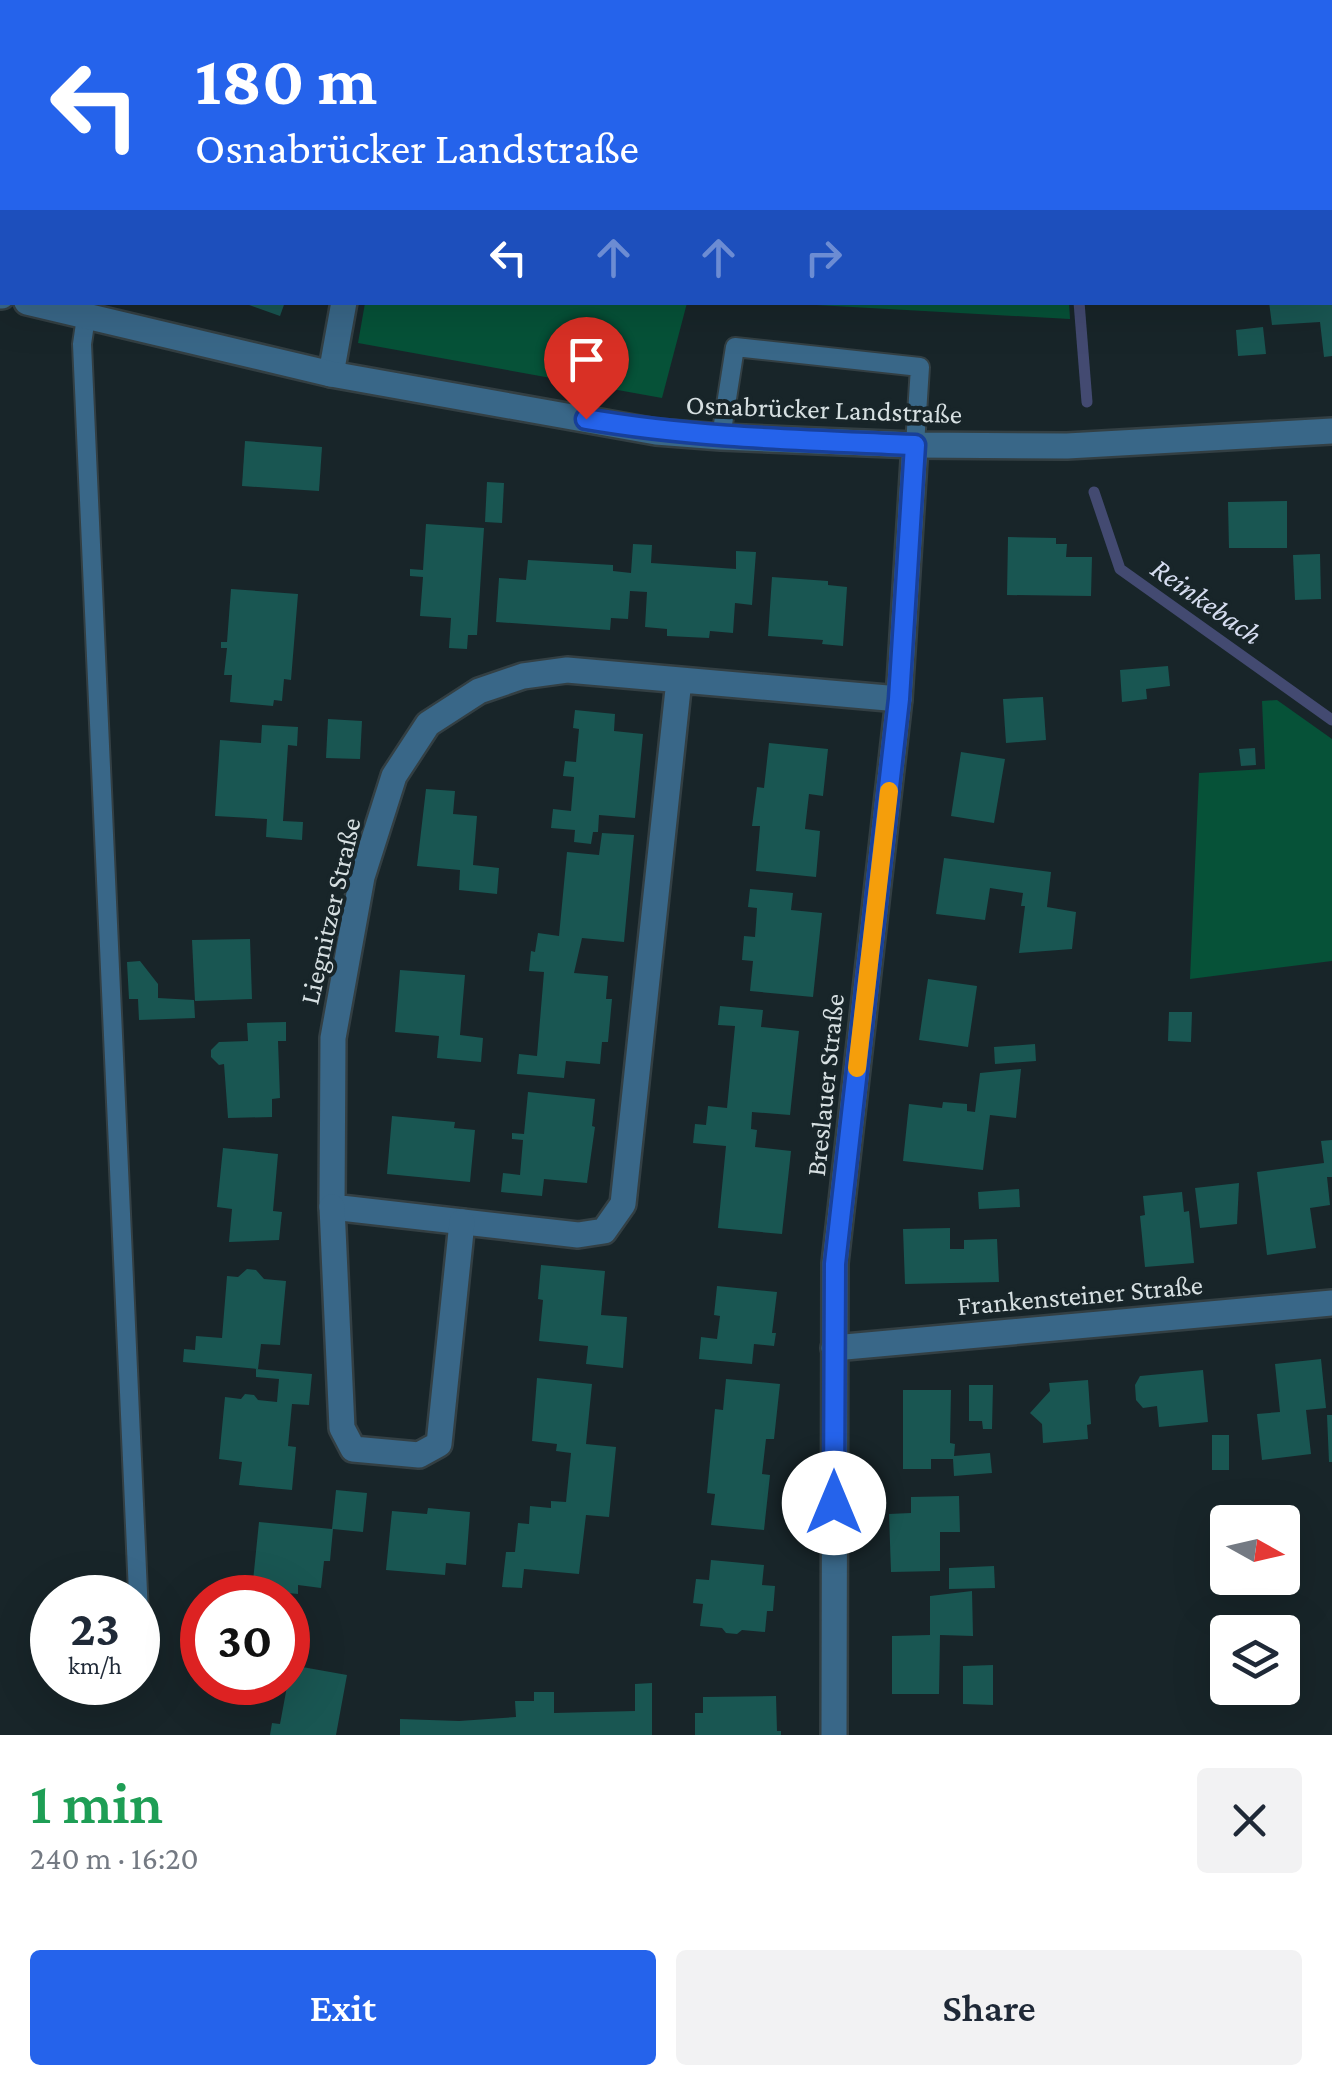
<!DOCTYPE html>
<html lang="en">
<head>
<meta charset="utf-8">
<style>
  :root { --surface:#fff; --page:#f2f2f3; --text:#1f2937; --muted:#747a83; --accent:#2563eb }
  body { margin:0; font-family:"Crimson Pro",serif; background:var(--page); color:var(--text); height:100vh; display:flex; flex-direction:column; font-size:38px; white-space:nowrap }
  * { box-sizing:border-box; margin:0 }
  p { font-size:32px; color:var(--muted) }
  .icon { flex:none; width:55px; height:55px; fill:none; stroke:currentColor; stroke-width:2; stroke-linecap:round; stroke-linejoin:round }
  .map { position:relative; height:1735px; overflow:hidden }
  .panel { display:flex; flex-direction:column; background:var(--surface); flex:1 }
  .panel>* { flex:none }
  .top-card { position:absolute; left:0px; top:0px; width:1332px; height:305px; box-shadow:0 10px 40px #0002; background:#2563eb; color:#fff; overflow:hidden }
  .needle { width:65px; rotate:98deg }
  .controls { position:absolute; left:1210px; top:1505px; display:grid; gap:20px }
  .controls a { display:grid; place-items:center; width:90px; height:90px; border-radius:10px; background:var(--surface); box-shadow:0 10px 40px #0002; font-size:50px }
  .speed { position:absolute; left:30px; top:1575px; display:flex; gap:20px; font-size:50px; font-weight:700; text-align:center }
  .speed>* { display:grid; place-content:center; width:130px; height:130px; border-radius:50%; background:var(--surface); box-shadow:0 10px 40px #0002; line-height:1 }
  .speed small { font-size:25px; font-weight:400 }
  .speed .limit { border:15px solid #d22; background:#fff; color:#111 }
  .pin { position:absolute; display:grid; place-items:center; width:85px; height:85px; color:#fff; margin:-102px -42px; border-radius:50% 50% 50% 0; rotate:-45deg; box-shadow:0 0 10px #0007 }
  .pin .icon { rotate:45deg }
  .me { position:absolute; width:110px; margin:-55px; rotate:0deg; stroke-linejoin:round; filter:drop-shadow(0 0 8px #0008) }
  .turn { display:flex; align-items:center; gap:35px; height:210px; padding:0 30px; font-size:45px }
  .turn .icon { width:130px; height:130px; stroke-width:2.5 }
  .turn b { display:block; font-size:70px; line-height:85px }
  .lanes { display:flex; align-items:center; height:95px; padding:0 30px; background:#0003; justify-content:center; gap:50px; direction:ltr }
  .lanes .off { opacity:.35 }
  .round { display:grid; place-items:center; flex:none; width:105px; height:105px; border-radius:10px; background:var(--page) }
  .head { display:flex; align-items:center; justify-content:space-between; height:170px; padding:0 30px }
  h1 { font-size:60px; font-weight:600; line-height:75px; color:#1e9e55 }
  .action { display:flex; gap:20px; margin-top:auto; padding:20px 30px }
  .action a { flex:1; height:115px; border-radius:10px; background:var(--accent); color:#fff; font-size:40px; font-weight:600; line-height:115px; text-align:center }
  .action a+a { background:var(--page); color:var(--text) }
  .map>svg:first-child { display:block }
  .green { fill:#065238 }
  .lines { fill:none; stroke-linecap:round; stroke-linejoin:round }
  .stream { stroke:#434a71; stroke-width:11 }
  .building { fill:#195652 }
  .service-casing { stroke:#333f43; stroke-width:22 }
  .minor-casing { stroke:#333f43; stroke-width:30 }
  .tertiary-casing { stroke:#333f43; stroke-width:30 }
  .service { stroke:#396788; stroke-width:18 }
  .minor { stroke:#396788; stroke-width:25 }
  .tertiary { stroke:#396788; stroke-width:25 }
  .route-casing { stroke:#184099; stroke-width:25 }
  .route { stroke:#2563eb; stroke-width:18 }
  .slow { stroke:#f59e0b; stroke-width:18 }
  .labels { text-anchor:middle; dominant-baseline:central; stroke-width:8; stroke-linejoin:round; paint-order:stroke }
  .street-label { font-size:28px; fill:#d6dfe1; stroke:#182529 }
  .water-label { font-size:30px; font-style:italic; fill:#d6ddf0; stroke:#182529 }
</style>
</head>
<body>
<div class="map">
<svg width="1332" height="1735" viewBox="0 0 1332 1735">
  <rect width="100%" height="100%" fill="#182529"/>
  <g class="green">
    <path d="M 0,0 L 149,0 L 2,2 L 2,251 Z"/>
    <path d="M 421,0 L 1043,0 L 1043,2 L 420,2 Z"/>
    <path d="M 365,303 L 365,302 L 687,303 L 662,398 L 358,343 Z"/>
    <path d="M 780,303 L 1069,303 L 1070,319 Z"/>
    <path d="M 1277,700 L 1332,739 L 1332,961 L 1190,979 L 1199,773 L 1265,769 L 1262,701 Z"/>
  </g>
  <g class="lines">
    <g class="stream">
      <path d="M 1053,0 L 1053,2"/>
      <path d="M 1079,302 L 1087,402"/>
      <path d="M 1094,492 L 1120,569 L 1332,720"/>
    </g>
  </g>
  <g class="building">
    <path d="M 241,302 L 285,302 L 280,316 Z"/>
    <path d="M 1269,302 L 1332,302 L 1332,356 L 1324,357 L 1320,322 L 1272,325 Z"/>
    <path d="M 1263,327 L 1266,354 L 1238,356 L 1236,330 Z"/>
    <path d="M 245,441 L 322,447 L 319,491 L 242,486 Z"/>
    <path d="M 487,482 L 504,483 L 502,523 L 485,522 Z"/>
    <path d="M 1287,501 L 1287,548 L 1229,548 L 1228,502 Z"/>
    <path d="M 426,524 L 484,528 L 477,635 L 468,635 L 467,649 L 449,648 L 451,618 L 420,616 L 423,577 L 410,576 L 410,569 L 423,570 Z"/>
    <path d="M 1008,537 L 1056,538 L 1056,544 L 1067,544 L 1066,557 L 1092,557 L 1091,596 L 1007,595 Z"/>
    <path d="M 633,544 L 652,545 L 651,563 L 736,569 L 736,551 L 756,552 L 752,605 L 735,603 L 733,633 L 710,631 L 709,638 L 667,636 L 667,629 L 645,627 L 647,592 L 630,591 L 628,619 L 611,618 L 610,630 L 496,622 L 499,578 L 526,580 L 528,560 L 613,565 L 613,571 L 631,573 Z"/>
    <path d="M 1320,554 L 1321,599 L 1295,600 L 1293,555 Z"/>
    <path d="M 772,577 L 828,581 L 828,585 L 847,587 L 843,646 L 822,644 L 823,640 L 768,636 Z"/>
    <path d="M 231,589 L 298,594 L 291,680 L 284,679 L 282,701 L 274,700 L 273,706 L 230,702 L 232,675 L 224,675 L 227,648 L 221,648 L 221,642 L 227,642 Z"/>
    <path d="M 1168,666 L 1170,686 L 1146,689 L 1147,699 L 1122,702 L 1120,670 Z"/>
    <path d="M 1043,697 L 1046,740 L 1006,743 L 1003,699 Z"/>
    <path d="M 575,710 L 615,714 L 614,731 L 643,734 L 635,818 L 599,815 L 598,832 L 593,832 L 591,844 L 574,842 L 575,830 L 551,828 L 553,809 L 571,811 L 574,777 L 563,776 L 565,761 L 576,762 L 579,729 L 573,728 Z"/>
    <path d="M 328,719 L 362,721 L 360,759 L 326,758 Z"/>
    <path d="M 262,725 L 298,727 L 297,746 L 288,745 L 283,821 L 303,822 L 302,840 L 266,837 L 267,819 L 215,816 L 220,740 L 261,743 Z"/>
    <path d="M 769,743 L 828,749 L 823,796 L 809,794 L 805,829 L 820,831 L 816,877 L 756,871 L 760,826 L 752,826 L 757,787 L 764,788 Z"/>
    <path d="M 1255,748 L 1256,765 L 1241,766 L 1239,749 Z"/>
    <path d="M 961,752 L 1005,759 L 994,823 L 951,816 Z"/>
    <path d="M 426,789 L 455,791 L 453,814 L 477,816 L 473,865 L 499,868 L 497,894 L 459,890 L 460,870 L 417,866 Z"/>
    <path d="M 602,833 L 634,835 L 624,942 L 582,938 L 574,973 L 608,976 L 606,999 L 612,999 L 608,1042 L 602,1042 L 600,1064 L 566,1061 L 564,1078 L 517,1074 L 519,1054 L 537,1056 L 544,972 L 529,971 L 531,951 L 535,952 L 538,933 L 559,936 L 567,852 L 599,855 Z"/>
    <path d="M 944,858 L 1051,872 L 1047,907 L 1076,912 L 1072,949 L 1019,953 L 1025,906 L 1021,906 L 1023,893 L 990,888 L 985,920 L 936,914 Z"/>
    <path d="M 750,889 L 793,893 L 791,910 L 822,913 L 813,997 L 750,991 L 753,961 L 742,960 L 744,936 L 755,937 L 757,908 L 748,907 Z"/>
    <path d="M 250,939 L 252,999 L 195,1001 L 192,940 Z"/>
    <path d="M 140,961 L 158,984 L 158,998 L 194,1000 L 195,1018 L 139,1020 L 138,999 L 129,999 L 127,962 Z"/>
    <path d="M 400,970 L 465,975 L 460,1035 L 483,1038 L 481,1062 L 437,1058 L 439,1036 L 395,1032 Z"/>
    <path d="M 928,979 L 977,986 L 968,1047 L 919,1040 Z"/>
    <path d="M 720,1006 L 763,1010 L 761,1027 L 799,1031 L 790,1115 L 752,1112 L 751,1129 L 757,1130 L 755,1147 L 791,1151 L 782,1234 L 718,1228 L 726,1146 L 693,1143 L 695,1124 L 706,1125 L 708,1106 L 727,1108 L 735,1026 L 718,1025 Z"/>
    <path d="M 1169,1012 L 1192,1012 L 1191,1042 L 1168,1041 Z"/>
    <path d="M 286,1022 L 286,1041 L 278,1041 L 280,1098 L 272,1099 L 272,1117 L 228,1118 L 224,1064 L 219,1065 L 211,1057 L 211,1050 L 219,1042 L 248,1041 L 247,1023 Z"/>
    <path d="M 1035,1044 L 1036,1061 L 995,1064 L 994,1047 Z"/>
    <path d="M 1021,1069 L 1016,1118 L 990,1115 L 983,1170 L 903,1161 L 909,1104 L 942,1108 L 943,1102 L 967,1104 L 967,1111 L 975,1112 L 980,1073 Z"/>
    <path d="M 528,1092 L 595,1099 L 592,1126 L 595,1127 L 587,1183 L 544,1179 L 542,1196 L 501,1192 L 503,1173 L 520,1175 L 523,1140 L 512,1139 L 512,1133 L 524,1134 Z"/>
    <path d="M 392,1116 L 455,1122 L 454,1128 L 475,1130 L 470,1182 L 387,1174 Z"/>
    <path d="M 1332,1140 L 1332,1177 L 1327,1177 L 1330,1205 L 1310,1208 L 1316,1248 L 1267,1255 L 1257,1172 L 1324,1163 L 1321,1141 Z"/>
    <path d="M 223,1148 L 278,1154 L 273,1211 L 282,1212 L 279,1240 L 229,1242 L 232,1209 L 217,1207 Z"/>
    <path d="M 1239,1183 L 1237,1224 L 1200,1228 L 1195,1188 Z"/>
    <path d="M 1019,1189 L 1020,1207 L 979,1209 L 978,1192 Z"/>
    <path d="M 1182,1192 L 1184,1212 L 1189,1211 L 1194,1263 L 1145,1267 L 1140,1216 L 1145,1215 L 1143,1196 Z"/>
    <path d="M 950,1228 L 950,1249 L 964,1249 L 964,1240 L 997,1239 L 999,1282 L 905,1284 L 903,1229 Z"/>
    <path d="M 541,1265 L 605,1271 L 601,1315 L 627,1317 L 623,1368 L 586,1364 L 588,1346 L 539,1341 L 543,1300 L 538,1299 Z"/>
    <path d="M 247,1269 L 256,1270 L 264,1279 L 286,1281 L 280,1345 L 261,1344 L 258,1369 L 183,1362 L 184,1349 L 195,1350 L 196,1336 L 222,1338 L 227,1276 L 238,1277 Z"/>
    <path d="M 717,1286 L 777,1292 L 772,1333 L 776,1333 L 774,1346 L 754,1344 L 752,1364 L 699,1359 L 701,1337 L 717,1339 L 720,1316 L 714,1315 Z"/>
    <path d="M 1321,1359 L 1326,1408 L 1306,1410 L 1311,1454 L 1262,1460 L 1257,1414 L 1280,1412 L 1275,1364 Z"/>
    <path d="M 256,1369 L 312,1374 L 309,1405 L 292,1404 L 288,1446 L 296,1447 L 292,1490 L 239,1485 L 242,1462 L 219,1459 L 225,1397 L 241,1399 L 245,1394 L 254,1395 L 258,1400 L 277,1402 L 279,1379 L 256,1377 Z"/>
    <path d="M 1203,1370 L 1208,1422 L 1159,1427 L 1157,1406 L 1143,1408 L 1136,1400 L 1135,1385 L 1140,1376 Z"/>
    <path d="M 537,1378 L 592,1384 L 586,1444 L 616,1447 L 609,1517 L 586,1515 L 579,1574 L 524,1569 L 522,1588 L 502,1587 L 506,1552 L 515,1552 L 518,1523 L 529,1524 L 530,1506 L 551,1508 L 551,1501 L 566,1502 L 571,1453 L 556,1451 L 557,1444 L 532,1441 Z"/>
    <path d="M 726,1379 L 780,1384 L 774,1439 L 766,1439 L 762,1474 L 770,1475 L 764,1530 L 711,1525 L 715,1494 L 707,1493 L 715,1409 L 723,1410 Z"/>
    <path d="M 1088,1380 L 1091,1424 L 1087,1425 L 1088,1439 L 1043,1443 L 1042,1424 L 1030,1413 L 1050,1391 L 1049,1383 Z"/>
    <path d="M 969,1385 L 993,1385 L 992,1429 L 983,1429 L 982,1421 L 969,1421 Z"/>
    <path d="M 903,1390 L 951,1390 L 950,1443 L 955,1444 L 954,1456 L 990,1453 L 992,1473 L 954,1476 L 953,1459 L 931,1459 L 931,1469 L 903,1469 Z"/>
    <path d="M 1327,1415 L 1332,1415 L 1332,1462 L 1329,1462 Z"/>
    <rect x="1212" y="1435" width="17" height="35"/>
    <path d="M 336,1490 L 367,1493 L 363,1532 L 333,1529 L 330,1561 L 324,1561 L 321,1588 L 298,1585 L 298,1594 L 269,1591 L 270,1582 L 253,1581 L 259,1522 L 332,1529 Z"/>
    <path d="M 959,1496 L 960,1532 L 940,1532 L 940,1571 L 891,1572 L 889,1514 L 911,1513 L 911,1497 Z"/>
    <path d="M 428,1508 L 470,1512 L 466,1565 L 446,1563 L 445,1575 L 386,1570 L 392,1511 L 427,1514 Z"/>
    <path d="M 711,1560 L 764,1565 L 762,1585 L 775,1586 L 773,1611 L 767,1611 L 765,1632 L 742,1630 L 737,1634 L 726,1633 L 722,1628 L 700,1626 L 703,1604 L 693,1603 L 696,1579 L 709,1580 Z"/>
    <path d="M 994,1566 L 995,1588 L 949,1589 L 949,1568 Z"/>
    <path d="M 972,1591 L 973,1636 L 940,1635 L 939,1694 L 892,1694 L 892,1636 L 930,1635 L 930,1596 Z"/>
    <path d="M 291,1665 L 347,1675 L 336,1735 L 270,1735 L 272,1723 L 280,1724 Z"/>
    <path d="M 993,1665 L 993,1705 L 963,1704 L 963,1666 Z"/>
    <path d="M 652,1683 L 652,1735 L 400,1735 L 400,1719 L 459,1721 L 516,1717 L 515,1701 L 534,1701 L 534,1692 L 554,1692 L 554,1713 L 635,1711 L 635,1684 Z"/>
    <path d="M 776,1696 L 777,1731 L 781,1731 L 781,1735 L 695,1735 L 695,1713 L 703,1713 L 703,1697 Z"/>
  </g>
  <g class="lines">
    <g class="service-casing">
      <g id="service">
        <path d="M 86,317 L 82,344 L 139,1615"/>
        <path d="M 721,437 L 735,347 L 920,367 L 915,445"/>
      </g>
    </g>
    <g class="minor-casing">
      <g id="minor">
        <path d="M 398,2 L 399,0"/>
        <path d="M 331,374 L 344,302"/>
        <path d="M 679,680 L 623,1204 L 604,1231 L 578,1235 L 332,1207 L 333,1038 L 362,877 L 394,776 L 428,724 L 479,691 L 523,676 L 567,670 L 899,699"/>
        <path d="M 332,1207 L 342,1428 L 353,1449 L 419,1455 L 439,1444 L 462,1222"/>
        <path d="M 834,1348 L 1332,1303"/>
        <path d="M 834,1735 L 835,1263 L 899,699 L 915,445"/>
      </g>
    </g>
    <g class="tertiary-casing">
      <g id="tertiary">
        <path d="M 0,296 L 2,296"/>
        <path d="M 27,302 L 331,374 L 656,432 L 721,437 L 915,445 L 1067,446 L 1332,431"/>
      </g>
    </g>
    <use href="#service" class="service"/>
    <use href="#minor" class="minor"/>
    <use href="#tertiary" class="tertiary"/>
  </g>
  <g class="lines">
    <g class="route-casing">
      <path id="route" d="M 586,419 C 696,438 804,440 915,445 L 899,699 L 835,1264 L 834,1503"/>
    </g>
    <use href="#route" class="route"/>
    <path class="slow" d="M 857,1068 L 889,791"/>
  </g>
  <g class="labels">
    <g class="street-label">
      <text transform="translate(824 409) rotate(2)">Osnabrücker Landstraße</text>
      <text transform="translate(330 911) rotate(-77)">Liegnitzer Straße</text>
      <text transform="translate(825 1085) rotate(-84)">Breslauer Straße</text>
      <text transform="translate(1080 1295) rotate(-5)">Frankensteiner Straße</text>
    </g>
    <g class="water-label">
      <text transform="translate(1207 601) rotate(35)">Reinkebach</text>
    </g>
  </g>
</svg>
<div class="controls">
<a><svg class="needle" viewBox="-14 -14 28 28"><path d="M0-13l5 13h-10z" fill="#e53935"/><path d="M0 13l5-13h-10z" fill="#747a83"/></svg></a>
<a><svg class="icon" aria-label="layers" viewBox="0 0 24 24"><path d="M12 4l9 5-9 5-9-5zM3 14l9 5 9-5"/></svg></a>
</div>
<div class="speed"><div>23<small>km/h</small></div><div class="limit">30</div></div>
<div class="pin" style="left:586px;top:419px;background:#d93025"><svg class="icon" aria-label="arrive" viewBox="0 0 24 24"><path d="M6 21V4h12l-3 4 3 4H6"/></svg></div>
<svg class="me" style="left:834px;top:1503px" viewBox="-20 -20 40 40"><circle r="19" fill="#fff"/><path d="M0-13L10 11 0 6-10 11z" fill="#2563eb"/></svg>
<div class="top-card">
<div class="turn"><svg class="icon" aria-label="left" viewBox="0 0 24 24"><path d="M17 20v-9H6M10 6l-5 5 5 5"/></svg><div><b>180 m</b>Osnabrücker Landstraße</div></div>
<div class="lanes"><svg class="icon" aria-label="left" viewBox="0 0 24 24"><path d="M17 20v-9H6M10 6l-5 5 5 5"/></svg><svg class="icon off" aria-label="ahead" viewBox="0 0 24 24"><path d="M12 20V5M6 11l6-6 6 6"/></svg><svg class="icon off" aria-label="ahead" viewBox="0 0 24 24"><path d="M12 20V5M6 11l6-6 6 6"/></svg><svg class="icon off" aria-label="right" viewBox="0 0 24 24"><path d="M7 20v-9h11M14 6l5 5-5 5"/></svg></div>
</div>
</div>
<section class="panel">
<div class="head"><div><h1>1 min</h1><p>240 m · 16:20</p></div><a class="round"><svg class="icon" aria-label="close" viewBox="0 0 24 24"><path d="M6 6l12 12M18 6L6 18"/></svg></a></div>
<div class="action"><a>Exit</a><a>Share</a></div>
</section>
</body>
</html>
